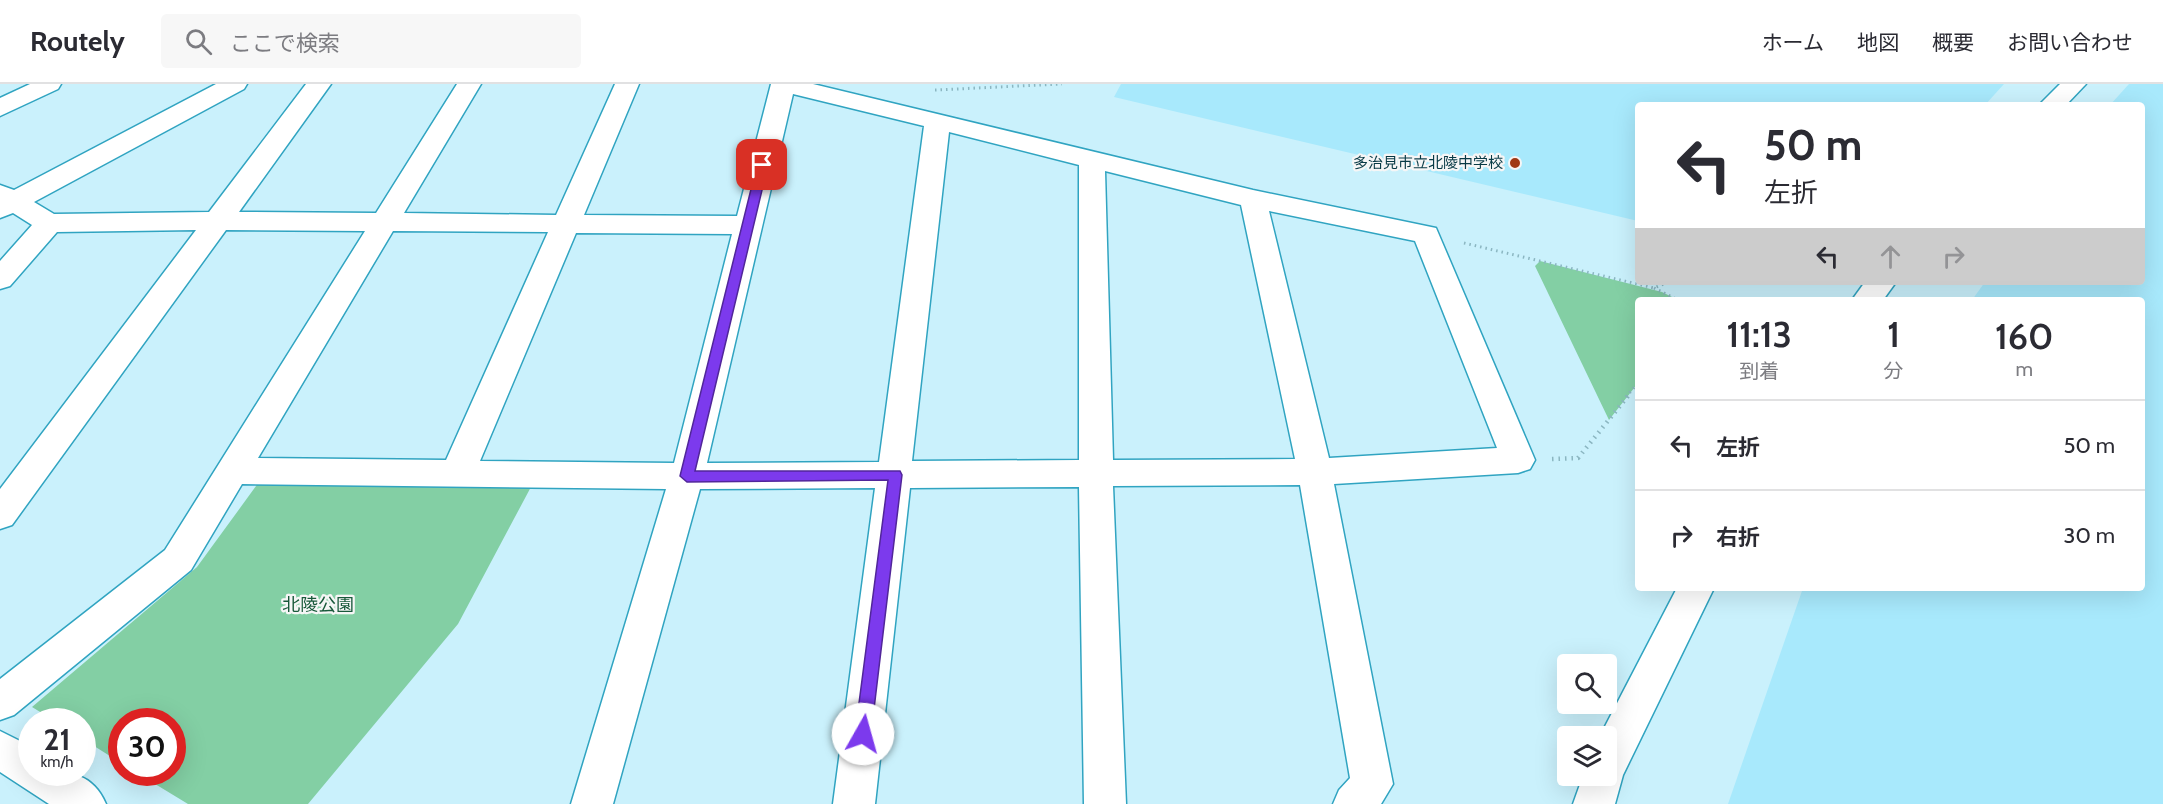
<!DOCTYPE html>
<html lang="ja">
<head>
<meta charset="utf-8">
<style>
  :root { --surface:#fff; --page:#f7f7f7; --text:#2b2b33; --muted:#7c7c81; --line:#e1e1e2 }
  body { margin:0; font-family:Cabin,"Noto Sans JP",sans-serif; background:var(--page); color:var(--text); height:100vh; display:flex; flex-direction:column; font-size:22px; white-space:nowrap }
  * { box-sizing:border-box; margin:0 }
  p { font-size:20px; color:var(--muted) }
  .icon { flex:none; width:33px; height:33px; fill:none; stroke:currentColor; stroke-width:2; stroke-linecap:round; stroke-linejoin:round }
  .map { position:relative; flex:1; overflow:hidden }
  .drawer { position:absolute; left:1635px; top:213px; width:510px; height:294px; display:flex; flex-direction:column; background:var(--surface); border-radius:6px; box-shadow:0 6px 24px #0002 }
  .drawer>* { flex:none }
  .banner { position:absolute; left:1635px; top:18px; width:510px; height:183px; border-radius:6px; box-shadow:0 6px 24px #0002; background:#fff; color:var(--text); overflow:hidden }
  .controls { position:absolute; left:1557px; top:570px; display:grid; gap:12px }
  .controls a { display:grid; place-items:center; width:60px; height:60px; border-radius:6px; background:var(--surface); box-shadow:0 6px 24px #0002; font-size:30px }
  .speed { position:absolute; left:18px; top:624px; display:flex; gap:12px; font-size:30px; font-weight:700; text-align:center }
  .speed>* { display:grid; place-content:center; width:78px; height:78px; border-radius:50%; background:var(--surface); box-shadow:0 6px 24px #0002; line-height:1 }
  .speed small { font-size:15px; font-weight:400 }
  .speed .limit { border:9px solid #d22; background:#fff; color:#111 }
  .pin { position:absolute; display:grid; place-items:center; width:51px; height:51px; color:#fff; margin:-26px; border-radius:12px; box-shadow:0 3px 9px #0006 }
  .me { position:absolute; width:66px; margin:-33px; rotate:7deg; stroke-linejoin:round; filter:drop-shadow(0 0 4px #0008) }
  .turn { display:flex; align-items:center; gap:21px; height:126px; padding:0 30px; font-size:27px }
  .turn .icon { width:78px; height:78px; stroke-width:2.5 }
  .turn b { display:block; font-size:42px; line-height:51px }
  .lanes { display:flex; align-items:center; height:57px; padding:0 30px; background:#0003; justify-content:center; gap:30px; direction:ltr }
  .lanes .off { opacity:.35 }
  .eta { display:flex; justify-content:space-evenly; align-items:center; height:102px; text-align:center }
  .eta b { font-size:36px; font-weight:600; line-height:42px }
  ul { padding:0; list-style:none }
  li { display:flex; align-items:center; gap:18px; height:90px; padding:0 30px; border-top:2px solid var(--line) }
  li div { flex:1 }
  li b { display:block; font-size:22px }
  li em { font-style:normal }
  header { display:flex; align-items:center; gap:36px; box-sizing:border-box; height:84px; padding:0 30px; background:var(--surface); border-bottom:2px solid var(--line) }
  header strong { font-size:28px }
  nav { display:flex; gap:33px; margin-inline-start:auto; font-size:21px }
  .search { width:420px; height:54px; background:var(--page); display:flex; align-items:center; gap:15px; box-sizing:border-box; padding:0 21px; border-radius:6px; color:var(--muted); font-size:22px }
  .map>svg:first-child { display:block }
  .built { fill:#a8e9fc }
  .green { fill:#83cfa4 }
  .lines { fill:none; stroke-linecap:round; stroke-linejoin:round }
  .minor-casing { stroke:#30a4c1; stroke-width:3 }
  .path-far1 { stroke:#8bb6c1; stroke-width:3; stroke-dasharray:1.5 4; stroke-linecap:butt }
  .path { stroke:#8bb6c1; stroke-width:4.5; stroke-dasharray:1.5 5; stroke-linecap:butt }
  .minor { fill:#fff; fill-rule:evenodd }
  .route { fill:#7c3aed; stroke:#51269a; stroke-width:1.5 }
  .poi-dot { fill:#a03915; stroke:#f6f6f6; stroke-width:2 }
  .labels { text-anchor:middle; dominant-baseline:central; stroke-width:4.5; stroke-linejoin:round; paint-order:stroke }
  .far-poi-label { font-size:15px; fill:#083a46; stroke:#f6f6f6; text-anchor:end }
  .park-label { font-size:18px; fill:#18593a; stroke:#f6f6f6 }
</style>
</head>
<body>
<header>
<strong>Routely</strong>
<div class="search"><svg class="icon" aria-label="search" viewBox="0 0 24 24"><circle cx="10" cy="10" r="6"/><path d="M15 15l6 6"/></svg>ここで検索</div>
<nav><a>ホーム</a><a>地図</a><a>概要</a><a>お問い合わせ</a></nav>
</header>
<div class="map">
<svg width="2163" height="720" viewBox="0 0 2163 720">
  <rect width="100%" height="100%" fill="#caf1fc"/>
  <g class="built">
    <path d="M 1121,0 L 2004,0 L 1985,21 L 1638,21 L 1638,137 L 1114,13 Z"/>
    <path d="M 2129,0 L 2163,0 L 2163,720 L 1728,720 L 1803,504 L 2142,504 L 2142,216 L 1972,216 L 1985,198 L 2142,198 L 2142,21 L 2110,21 Z"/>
  </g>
  <g class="green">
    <path d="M 1540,177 L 1662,208 L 1678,216 L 1638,216 L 1638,299 L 1609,336 L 1535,182 Z"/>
    <path d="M 259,398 L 532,401 L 458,540 L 308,720 L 188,720 L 137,689 L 172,688 L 172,638 L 122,638 L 121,679 L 83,655 L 82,638 L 55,637 L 32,623 L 197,483 Z"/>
  </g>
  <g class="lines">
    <g class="minor-casing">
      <g id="minor">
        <path d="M 30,0 L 61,0 L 58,5 L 0,32 L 0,14 Z"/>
        <path d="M 216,0 L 247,0 L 244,5 L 34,118 L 54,130 L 209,128 L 306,0 L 331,0 L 239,128 L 376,129 L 457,0 L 481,0 L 404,129 L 556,131 L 615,0 L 639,0 L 584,131 L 737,132 L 771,0 L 813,0 L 1253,106 L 1436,144 L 1535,376 L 1530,385 L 1518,389 L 1334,400 L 1393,700 L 1381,720 L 1333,720 L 1339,706 L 1350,694 L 1300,401 L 1113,402 L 1126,720 L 1084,720 L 1079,403 L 910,404 L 875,720 L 833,720 L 875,404 L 700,405 L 613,720 L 571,720 L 666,405 L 242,400 L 191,486 L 14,631 L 0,636 L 0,595 L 165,466 L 365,147 L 226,146 L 12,441 L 0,445 L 0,405 L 196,146 L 57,148 L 10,202 L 0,205 L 0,177 L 32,141 L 13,129 L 0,134 L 0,101 L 14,106 ZM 793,10 L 924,42 L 879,378 L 707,379 ZM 949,48 L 1079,81 L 1079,376 L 912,377 ZM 1105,87 L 1241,121 L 1295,375 L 1113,376 ZM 1269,127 L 1415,157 L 1497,364 L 1329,374 ZM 393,147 L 548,148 L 446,376 L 258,374 ZM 576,149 L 732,150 L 674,379 L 480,377 Z"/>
        <path d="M 2060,0 L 2086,0 L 2066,21 L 2039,21 Z"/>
        <path d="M 1865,198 L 1896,198 L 1883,216 L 1852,216 Z"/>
        <path d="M 1677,504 L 1714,504 L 1623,691 L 1615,720 L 1573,720 L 1583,692 L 1606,692 L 1606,652 L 1600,652 Z"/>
        <path d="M 0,647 L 32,663 L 32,688 C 64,688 91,685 106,720 L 49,720 L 0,688 Z"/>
      </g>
    </g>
    <g class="path-far1">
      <path d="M 935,6 L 1062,0"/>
      <path d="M 1464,159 L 1654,204 L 1669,198"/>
      <path d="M 1654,204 L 1678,216"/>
      <path d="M 1626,313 L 1638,299"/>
    </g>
    <path class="path" d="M 1552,375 L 1578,374 L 1628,312"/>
    <use href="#minor" class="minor"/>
  </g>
  <path class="route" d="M 762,77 L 768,81 L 695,387 L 900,387 L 902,391 L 871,650 L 869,655 L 863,657 L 857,655 L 855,650 L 888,396 L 687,398 L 680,392 L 757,81 Z"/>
  <circle class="poi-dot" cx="1515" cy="79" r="6"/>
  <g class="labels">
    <g class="far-poi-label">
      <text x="1503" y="79">多治見市立北陵中学校</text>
    </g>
    <g class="park-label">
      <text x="318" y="521">北陵公園</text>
    </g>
  </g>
</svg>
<div class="controls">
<a><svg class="icon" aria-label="search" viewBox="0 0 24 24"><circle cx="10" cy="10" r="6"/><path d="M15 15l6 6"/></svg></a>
<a><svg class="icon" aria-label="layers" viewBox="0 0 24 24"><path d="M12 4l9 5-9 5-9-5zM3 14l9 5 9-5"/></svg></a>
</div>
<div class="speed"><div>21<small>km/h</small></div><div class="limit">30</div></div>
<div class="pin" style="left:762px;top:81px;background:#d93025"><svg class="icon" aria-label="arrive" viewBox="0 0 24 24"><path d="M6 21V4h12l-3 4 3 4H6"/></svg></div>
<svg class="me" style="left:863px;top:650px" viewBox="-20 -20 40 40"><circle r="19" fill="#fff"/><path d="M0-13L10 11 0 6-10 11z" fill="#7c3aed"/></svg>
<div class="banner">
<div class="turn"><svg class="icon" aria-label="left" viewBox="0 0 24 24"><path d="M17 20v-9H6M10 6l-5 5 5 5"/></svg><div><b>50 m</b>左折</div></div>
<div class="lanes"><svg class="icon" aria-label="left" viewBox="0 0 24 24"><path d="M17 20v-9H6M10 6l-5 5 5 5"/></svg><svg class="icon off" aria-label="ahead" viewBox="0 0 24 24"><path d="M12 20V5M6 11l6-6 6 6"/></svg><svg class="icon off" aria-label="right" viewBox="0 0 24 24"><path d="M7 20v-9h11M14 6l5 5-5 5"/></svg></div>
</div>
<section class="drawer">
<div class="eta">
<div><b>11:13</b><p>到着</p></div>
<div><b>1</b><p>分</p></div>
<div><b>160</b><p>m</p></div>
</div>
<ul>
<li><svg class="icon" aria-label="left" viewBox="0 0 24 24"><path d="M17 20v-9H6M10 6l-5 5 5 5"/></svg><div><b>左折</b></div><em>50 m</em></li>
<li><svg class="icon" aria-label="right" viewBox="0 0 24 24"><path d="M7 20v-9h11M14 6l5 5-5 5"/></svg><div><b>右折</b></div><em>30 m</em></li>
</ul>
</section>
</div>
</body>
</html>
